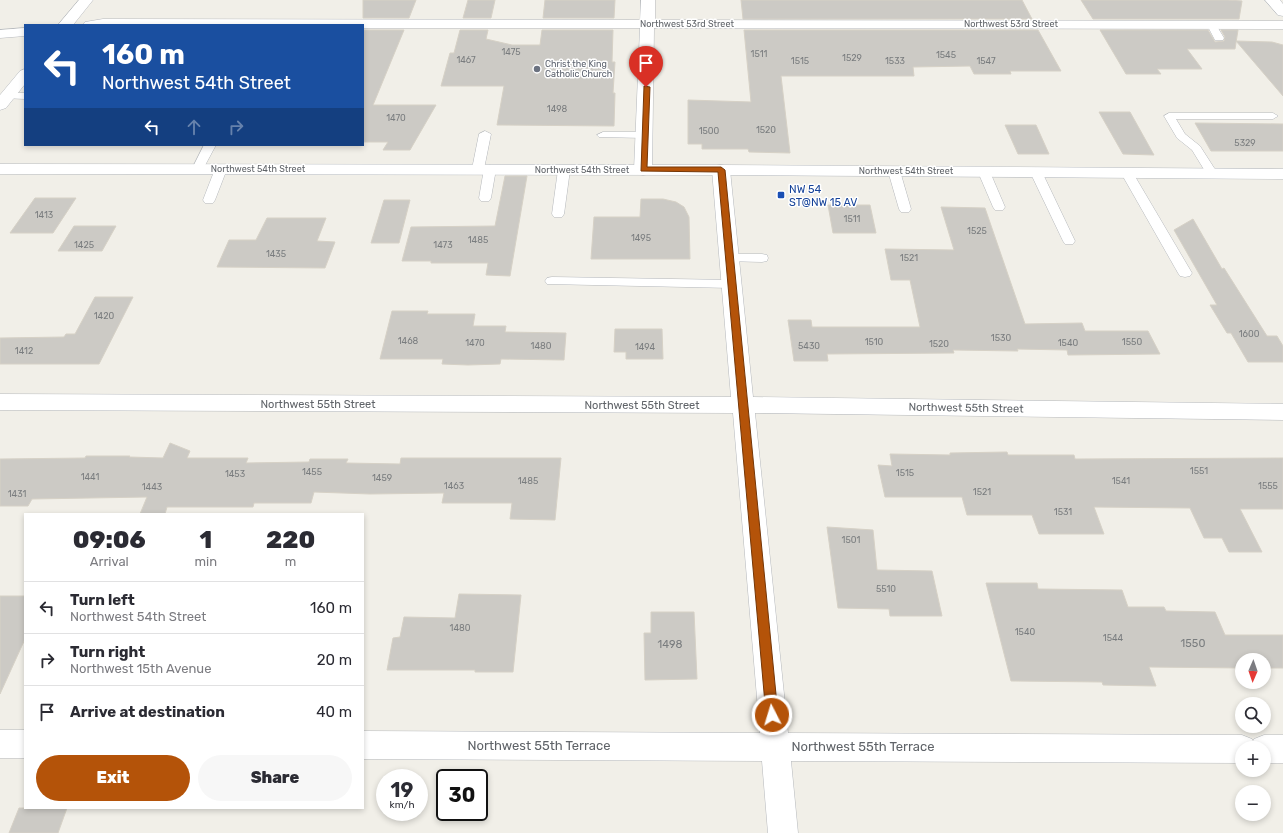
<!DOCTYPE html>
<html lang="en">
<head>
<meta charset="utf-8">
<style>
  :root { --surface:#fff; --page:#f7f7f7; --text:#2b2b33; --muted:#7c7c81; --line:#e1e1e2; --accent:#b45309 }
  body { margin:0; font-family:Rubik,sans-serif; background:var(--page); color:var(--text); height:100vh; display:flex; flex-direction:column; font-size:15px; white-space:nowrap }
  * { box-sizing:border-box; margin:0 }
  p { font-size:13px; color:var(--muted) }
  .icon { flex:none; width:22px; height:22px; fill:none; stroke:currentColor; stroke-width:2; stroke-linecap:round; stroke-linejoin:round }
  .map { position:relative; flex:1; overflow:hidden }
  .drawer { position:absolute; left:24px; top:513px; width:340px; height:296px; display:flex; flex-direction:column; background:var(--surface); border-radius:0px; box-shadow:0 2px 6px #0003 }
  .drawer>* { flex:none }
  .hud { position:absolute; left:24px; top:24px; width:340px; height:122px; border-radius:0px; box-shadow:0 2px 6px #0003; background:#1a4fa0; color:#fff; overflow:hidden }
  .needle { width:26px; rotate:182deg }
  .controls { position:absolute; left:1235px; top:653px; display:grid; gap:8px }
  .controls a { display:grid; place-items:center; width:36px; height:36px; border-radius:50%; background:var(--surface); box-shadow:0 2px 6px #0003; font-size:20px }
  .speed { position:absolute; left:376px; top:769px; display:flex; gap:8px; font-size:20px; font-weight:700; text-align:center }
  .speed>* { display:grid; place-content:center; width:52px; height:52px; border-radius:50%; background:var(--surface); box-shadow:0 2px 6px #0003; line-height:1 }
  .speed small { font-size:10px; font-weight:400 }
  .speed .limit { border:2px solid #111; border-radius:6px; background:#fff; color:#111 }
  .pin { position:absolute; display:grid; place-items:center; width:34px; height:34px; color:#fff; margin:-41px -17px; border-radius:50% 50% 50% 0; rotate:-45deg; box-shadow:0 0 4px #0007 }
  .pin .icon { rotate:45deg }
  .me { position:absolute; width:44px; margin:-22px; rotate:355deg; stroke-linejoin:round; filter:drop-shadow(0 0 3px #0008) }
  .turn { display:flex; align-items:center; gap:14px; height:84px; padding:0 12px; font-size:18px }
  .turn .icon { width:52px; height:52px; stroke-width:2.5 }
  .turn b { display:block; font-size:28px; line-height:34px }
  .lanes { display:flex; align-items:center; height:38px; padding:0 12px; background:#0003; justify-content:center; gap:20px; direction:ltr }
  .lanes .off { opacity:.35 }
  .eta { display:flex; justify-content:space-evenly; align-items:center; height:68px; text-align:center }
  .eta b { font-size:24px; font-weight:800; line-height:28px }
  .cta { display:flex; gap:8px; margin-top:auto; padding:8px 12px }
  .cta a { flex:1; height:46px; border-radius:24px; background:var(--accent); color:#fff; font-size:16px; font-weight:800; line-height:46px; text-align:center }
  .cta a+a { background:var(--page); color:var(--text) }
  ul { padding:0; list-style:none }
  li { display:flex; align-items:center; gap:12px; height:52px; padding:0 12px; border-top:1px solid var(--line) }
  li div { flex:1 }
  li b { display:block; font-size:15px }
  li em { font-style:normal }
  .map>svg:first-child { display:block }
  .building { fill:#cccac5; stroke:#d6d1c6 }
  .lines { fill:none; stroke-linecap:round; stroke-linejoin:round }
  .service-casing { stroke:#b5b8bc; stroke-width:1 }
  .minor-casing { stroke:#b5b8bc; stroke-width:1 }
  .secondary-casing { stroke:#b6babf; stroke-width:1 }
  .service { fill:#fff; fill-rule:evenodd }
  .minor { fill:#fff; fill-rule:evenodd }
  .secondary { fill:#fff; fill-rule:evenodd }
  .route { fill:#b45309; stroke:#753606 }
  .worship-dot { fill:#6b7280; stroke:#fff; stroke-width:1.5 }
  .transit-dot { fill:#1a4fb4; stroke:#fff; stroke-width:1.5 }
  .labels { text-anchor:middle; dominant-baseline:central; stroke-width:3; stroke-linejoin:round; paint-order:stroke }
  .far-street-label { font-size:9px; fill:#5f6368; stroke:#fff }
  .number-label { font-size:9px; fill:#7a7d7f }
  .far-worship-label { font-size:9px; fill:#5b616d; stroke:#fff; text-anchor:start }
  .transit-label { font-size:11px; fill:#164399; stroke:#fff; text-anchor:start }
  .street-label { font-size:11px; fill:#5f6368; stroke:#fff }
  .near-number-label { font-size:11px; fill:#7a7d7f }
  .near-street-label { font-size:13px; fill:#5f6368; stroke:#fff }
</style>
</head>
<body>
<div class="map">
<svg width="1283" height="833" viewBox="0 0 1283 833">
  <rect width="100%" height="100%" fill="#f1efe8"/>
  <g class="building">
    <path d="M 363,0 L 416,0 L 409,18 L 363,18 Z"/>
    <path d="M 468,0 L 495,0 L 491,18 L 463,18 Z"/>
    <path d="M 545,0 L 615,0 L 614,18 L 543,18 Z"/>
    <path d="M 741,0 L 1022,0 L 1032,19 L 743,19 Z"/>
    <path d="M 1081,0 L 1228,0 L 1242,1 L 1239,19 L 1093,19 Z"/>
    <path d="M 363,30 L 404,30 L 373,105 L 436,105 L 410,150 L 383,150 L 388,142 L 363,142 Z"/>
    <path d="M 460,30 L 488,30 L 486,39 L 512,45 L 540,45 L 542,30 L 613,30 L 612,62 L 615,62 L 613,93 L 615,93 L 614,126 L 497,125 L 504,86 L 441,86 L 450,53 L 454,53 Z"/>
    <path d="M 744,30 L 1038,30 L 1061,71 L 1010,71 L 1011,74 L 974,74 L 970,66 L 913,67 L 914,76 L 781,76 L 790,153 L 749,152 L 748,149 L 702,149 L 702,144 L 688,144 L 688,100 L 751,102 Z"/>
    <path d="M 1100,30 L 1208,30 L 1215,42 L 1224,41 L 1225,37 L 1221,30 L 1238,30 L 1235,49 L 1187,49 L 1202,69 L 1157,69 L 1161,74 L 1126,74 Z"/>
    <path d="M 1236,41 L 1272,42 L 1283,45 L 1283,96 Z"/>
    <path d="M 1099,112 L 1130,112 L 1154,155 L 1123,154 Z"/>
    <path d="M 1195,123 L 1283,124 L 1283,151 L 1211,151 Z"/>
    <path d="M 1005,125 L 1036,125 L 1049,154 L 1018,154 Z"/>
    <path d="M 505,176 L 527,176 L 510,276 L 486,275 L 488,263 L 431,263 L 431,261 L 402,261 L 411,227 L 495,226 Z"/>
    <path d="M 35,198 L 76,198 L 53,233 L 10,233 Z"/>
    <path d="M 641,199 L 663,199 L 676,202 L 684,207 L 689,217 L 690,259 L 591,259 L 594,217 L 640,217 Z"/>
    <path d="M 384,200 L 410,200 L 399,243 L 371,243 Z"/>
    <path d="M 828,205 L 870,205 L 876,233 L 833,233 Z"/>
    <path d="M 941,207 L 985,208 L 1025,324 L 1082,323 L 1085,331 L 1148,331 L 1160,354 L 1068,355 L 1067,350 L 1017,349 L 1018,351 L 953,350 L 954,353 L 827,354 L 828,361 L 794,361 L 788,320 L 811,320 L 812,327 L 920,327 L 910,280 L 891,280 L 885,249 L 954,250 Z"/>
    <path d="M 267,218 L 326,218 L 317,241 L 335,242 L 325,268 L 217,267 L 229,240 L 256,240 Z"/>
    <path d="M 1193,219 L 1222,269 L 1224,268 L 1267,336 L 1277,336 L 1283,346 L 1283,362 L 1248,362 L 1231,333 L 1227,333 L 1210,305 L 1217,305 L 1174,230 Z"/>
    <path d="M 74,226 L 116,226 L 102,251 L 58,251 Z"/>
    <path d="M 95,297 L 133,297 L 99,364 L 0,364 L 0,338 L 64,337 L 66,334 L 75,334 Z"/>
    <path d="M 392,311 L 428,311 L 427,314 L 475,314 L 473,326 L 506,326 L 505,332 L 566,333 L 564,360 L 501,359 L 500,364 L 468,365 L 442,364 L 443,359 L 380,359 Z"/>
    <path d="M 615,329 L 662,329 L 663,359 L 626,359 L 626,352 L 614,352 Z"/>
    <path d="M 170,443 L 190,451 L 187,458 L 248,458 L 246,463 L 309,462 L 310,459 L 348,459 L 346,463 L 400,464 L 401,458 L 561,458 L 555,520 L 510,519 L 512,503 L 442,503 L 444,493 L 370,494 L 314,492 L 311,503 L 254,503 L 253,507 L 167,507 L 165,514 L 140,514 L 147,497 L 32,499 L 28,506 L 0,506 L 0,459 L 85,458 L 86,456 L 130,456 L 129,457 L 163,458 Z"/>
    <path d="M 1007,452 L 1008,455 L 1074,455 L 1075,459 L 1283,458 L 1283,509 L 1240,509 L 1262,552 L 1229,552 L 1222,538 L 1204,538 L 1190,508 L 1094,507 L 1104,534 L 1039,534 L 1032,515 L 967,515 L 962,497 L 885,497 L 878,465 L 892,466 L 890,454 L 950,455 L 950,453 Z"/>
    <path d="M 827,527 L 873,530 L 877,570 L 932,571 L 942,616 L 890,616 L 889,609 L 838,608 Z"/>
    <path d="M 986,583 L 1037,583 L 1038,589 L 1122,590 L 1128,607 L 1164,607 L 1166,611 L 1215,612 L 1225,635 L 1283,635 L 1283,668 L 1264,668 L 1264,660 L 1242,660 L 1242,668 L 1149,667 L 1156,686 L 1103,685 L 1102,682 L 1011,681 Z"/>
    <path d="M 459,594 L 521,595 L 513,672 L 475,672 L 475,670 L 387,670 L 393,638 L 400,637 L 404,617 L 455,618 Z"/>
    <path d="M 0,596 L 25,596 L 25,639 L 0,694 Z"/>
    <path d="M 651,612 L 694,612 L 697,679 L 645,680 L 644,633 L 651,633 Z"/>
    <path d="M 19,808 L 67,808 L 58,833 L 9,833 Z"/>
  </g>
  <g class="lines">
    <g class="service-casing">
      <g id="service">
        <path d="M 1212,22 L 1215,23 L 1224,38 L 1223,40 L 1215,40 L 1207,25 Z"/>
        <path d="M 7,93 L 25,93 L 25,99 L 3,98 L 2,96 L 3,94 Z"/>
        <path d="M 1169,113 L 1273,113 L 1278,116 L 1273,119 L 1176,119 L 1185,134 L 1200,146 L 1218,174 L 1216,176 L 1208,176 L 1192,150 L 1177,138 L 1164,116 Z"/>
        <path d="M 485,131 L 491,134 L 484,169 L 482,171 L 474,171 L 472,169 L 479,134 Z"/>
        <path d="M 603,132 L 645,132 L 651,135 L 645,138 L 599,137 L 597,135 Z"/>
        <path d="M 204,145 L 216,145 L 202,171 L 194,171 L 192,169 Z"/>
        <path d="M 221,165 L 225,167 L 227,169 L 215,200 L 213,203 L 205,203 L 203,200 L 215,169 L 217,167 Z"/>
        <path d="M 490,165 L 494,167 L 496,169 L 491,198 L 489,201 L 481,201 L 479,198 L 484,169 L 486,167 Z"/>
        <path d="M 564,166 L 568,168 L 570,170 L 564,214 L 562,217 L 554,217 L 552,214 L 558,170 L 560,168 Z"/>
        <path d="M 894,167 L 898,169 L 900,171 L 911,209 L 909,212 L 901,212 L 899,209 L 888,171 L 890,169 Z"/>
        <path d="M 984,168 L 988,170 L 990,172 L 1005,207 L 1003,210 L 995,210 L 993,207 L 978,172 L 980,170 Z"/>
        <path d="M 1036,168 L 1040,170 L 1042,172 L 1075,241 L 1073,244 L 1065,244 L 1063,241 L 1030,172 L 1032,170 Z"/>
        <path d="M 1127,169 L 1131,171 L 1133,173 L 1192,273 L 1190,276 L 1185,277 L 1180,276 L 1178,273 L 1121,173 L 1123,171 Z"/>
        <path d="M 730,254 L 762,254 L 767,255 L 768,258 L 767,261 L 762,262 L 725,261 L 724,258 L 725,255 Z"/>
        <path d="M 552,277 L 732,280 L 737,281 L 739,284 L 737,287 L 732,288 L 547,284 L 545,281 L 547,278 Z"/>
      </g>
    </g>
    <g class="minor-casing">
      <g id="minor">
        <path d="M 79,0 L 93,0 L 73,25 L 58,25 Z"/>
        <path d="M 641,0 L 655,0 L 655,20 L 1283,21 L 1283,29 L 654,28 L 652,170 L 649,174 L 643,175 L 637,174 L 634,170 L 640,28 L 363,28 L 363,25 L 83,25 L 85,22 L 103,19 L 640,20 Z"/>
        <path d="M 25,28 L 25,36 L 0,38 L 0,30 Z"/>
        <path d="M 25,69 L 25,84 L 6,108 L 0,110 L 0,95 L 20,71 Z"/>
        <path d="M 721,165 L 727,166 L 730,170 L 753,397 L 1283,404 L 1283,420 L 755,413 L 788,733 L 1242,735 L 1252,739 L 1253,741 L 1254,739 L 1264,735 L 1283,735 L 1283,763 L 1264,763 L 1264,748 L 1242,748 L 1242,763 L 791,761 L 798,833 L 768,833 L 762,761 L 363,759 L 363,731 L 760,733 L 733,413 L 0,410 L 0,394 L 731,397 L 712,170 L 715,166 Z"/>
        <rect x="0" y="730" width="25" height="28"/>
      </g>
    </g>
    <g class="secondary-casing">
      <g id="secondary">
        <path d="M 1265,0 L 1280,0 L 1283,4 L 1283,16 L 1278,15 Z"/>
        <path d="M 0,164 L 721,165 L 1283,169 L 1283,179 L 721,175 L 0,174 Z"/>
      </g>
    </g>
    <use href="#service" class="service"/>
    <use href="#minor" class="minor"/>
    <use href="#secondary" class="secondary"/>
  </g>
  <path class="route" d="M 644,86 L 650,87 L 647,167 L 721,167 L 725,170 L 778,715 L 776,719 L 772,720 L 768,719 L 766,715 L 718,172 L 641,171 Z"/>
  <circle class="worship-dot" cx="537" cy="69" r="4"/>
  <rect class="transit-dot" x="777" y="191" width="8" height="8" rx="2"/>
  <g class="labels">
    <g class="far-street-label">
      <text x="687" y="24">Northwest 53rd Street</text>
      <text x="1011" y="24">Northwest 53rd Street</text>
      <text x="258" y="169">Northwest 54th Street</text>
      <text x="582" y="170">Northwest 54th Street</text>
      <text x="906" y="171">Northwest 54th Street</text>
    </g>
    <g class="number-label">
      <text x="511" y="52">1475</text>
      <text x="759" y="54">1511</text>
      <text x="946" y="55">1545</text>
      <text x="852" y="58">1529</text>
      <text x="466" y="60">1467</text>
      <text x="800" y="61">1515</text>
      <text x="895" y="61">1533</text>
      <text x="986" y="61">1547</text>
      <text x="557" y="109">1498</text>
      <text x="396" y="118">1470</text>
      <text x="766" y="130">1520</text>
      <text x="709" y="131">1500</text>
      <text x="1245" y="143">5329</text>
      <text x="44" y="215">1413</text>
      <text x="852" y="219">1511</text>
      <text x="977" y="231">1525</text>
      <text x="641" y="238">1495</text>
      <text x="478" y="240">1485</text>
      <text x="84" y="245">1425</text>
      <text x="443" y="245">1473</text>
      <text x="276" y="254">1435</text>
      <text x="909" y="258">1521</text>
      <text x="104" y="316">1420</text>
      <text x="1249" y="334">1600</text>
      <text x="1001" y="338">1530</text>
      <text x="408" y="341">1468</text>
      <text x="874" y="342">1510</text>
      <text x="1132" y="342">1550</text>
      <text x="475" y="343">1470</text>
      <text x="1068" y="343">1540</text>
      <text x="939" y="344">1520</text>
      <text x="541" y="346">1480</text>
      <text x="809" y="346">5430</text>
      <text x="645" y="347">1494</text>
      <text x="24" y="351">1412</text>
      <text x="1199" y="471">1551</text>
      <text x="312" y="472">1455</text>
      <text x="905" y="473">1515</text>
      <text x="235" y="474">1453</text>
      <text x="90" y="477">1441</text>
      <text x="382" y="478">1459</text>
      <text x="528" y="481">1485</text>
      <text x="1121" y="481">1541</text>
      <text x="454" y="486">1463</text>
      <text x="1268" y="486">1555</text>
      <text x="152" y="487">1443</text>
      <text x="982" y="492">1521</text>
      <text x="17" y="494">1431</text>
      <text x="1063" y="512">1531</text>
      <text x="851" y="540">1501</text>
      <text x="886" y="589">5510</text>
      <text x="460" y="628">1480</text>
      <text x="1025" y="632">1540</text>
      <text x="1113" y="638">1544</text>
    </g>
    <g class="far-worship-label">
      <text x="545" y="64">Christ the King<tspan x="545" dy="10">Catholic Church</tspan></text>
    </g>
    <g class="transit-label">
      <text x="789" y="189">NW 54<tspan x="789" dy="13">ST@NW 15 AV</tspan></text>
    </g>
    <g class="street-label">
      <text x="318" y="404">Northwest 55th Street</text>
      <text x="642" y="405">Northwest 55th Street</text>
      <text transform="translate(966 408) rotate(1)">Northwest 55th Street</text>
    </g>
    <g class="near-number-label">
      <text x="1193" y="643">1550</text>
      <text x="670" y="644">1498</text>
    </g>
    <g class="near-street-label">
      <text x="539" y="745">Northwest 55th Terrace</text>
      <text x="863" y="746">Northwest 55th Terrace</text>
    </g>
  </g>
</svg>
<div class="controls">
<a><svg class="needle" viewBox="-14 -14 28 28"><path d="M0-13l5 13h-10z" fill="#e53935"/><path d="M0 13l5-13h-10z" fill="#7c7c81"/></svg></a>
<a><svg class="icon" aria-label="search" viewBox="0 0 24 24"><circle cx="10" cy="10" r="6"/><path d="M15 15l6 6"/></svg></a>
<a>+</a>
<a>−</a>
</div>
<div class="speed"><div>19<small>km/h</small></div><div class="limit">30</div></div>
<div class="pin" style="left:646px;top:87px;background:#d93025"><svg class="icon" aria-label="arrive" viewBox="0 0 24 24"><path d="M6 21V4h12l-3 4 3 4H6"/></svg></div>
<svg class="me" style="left:772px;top:715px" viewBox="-20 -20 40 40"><circle r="17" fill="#b45309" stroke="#fff" stroke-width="3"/><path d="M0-11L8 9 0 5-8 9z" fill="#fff"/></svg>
<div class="hud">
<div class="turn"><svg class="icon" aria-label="left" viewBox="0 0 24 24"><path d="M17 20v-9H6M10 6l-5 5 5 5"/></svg><div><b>160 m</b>Northwest 54th Street</div></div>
<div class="lanes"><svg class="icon" aria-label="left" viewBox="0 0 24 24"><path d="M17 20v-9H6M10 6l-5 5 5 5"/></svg><svg class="icon off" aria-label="ahead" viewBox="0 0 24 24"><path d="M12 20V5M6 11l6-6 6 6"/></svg><svg class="icon off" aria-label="right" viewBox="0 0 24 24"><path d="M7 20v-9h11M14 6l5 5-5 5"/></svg></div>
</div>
<section class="drawer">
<div class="eta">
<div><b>09:06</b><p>Arrival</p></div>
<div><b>1</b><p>min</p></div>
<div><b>220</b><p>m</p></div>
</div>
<ul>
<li><svg class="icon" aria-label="left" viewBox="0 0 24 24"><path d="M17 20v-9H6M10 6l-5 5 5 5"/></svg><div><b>Turn left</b><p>Northwest 54th Street</p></div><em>160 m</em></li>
<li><svg class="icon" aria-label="right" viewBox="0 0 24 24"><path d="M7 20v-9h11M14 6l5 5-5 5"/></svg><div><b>Turn right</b><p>Northwest 15th Avenue</p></div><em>20 m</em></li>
<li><svg class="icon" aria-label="arrive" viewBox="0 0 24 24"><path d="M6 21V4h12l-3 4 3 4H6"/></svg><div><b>Arrive at destination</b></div><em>40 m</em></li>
</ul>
<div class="cta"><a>Exit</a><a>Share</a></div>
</section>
</div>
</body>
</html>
